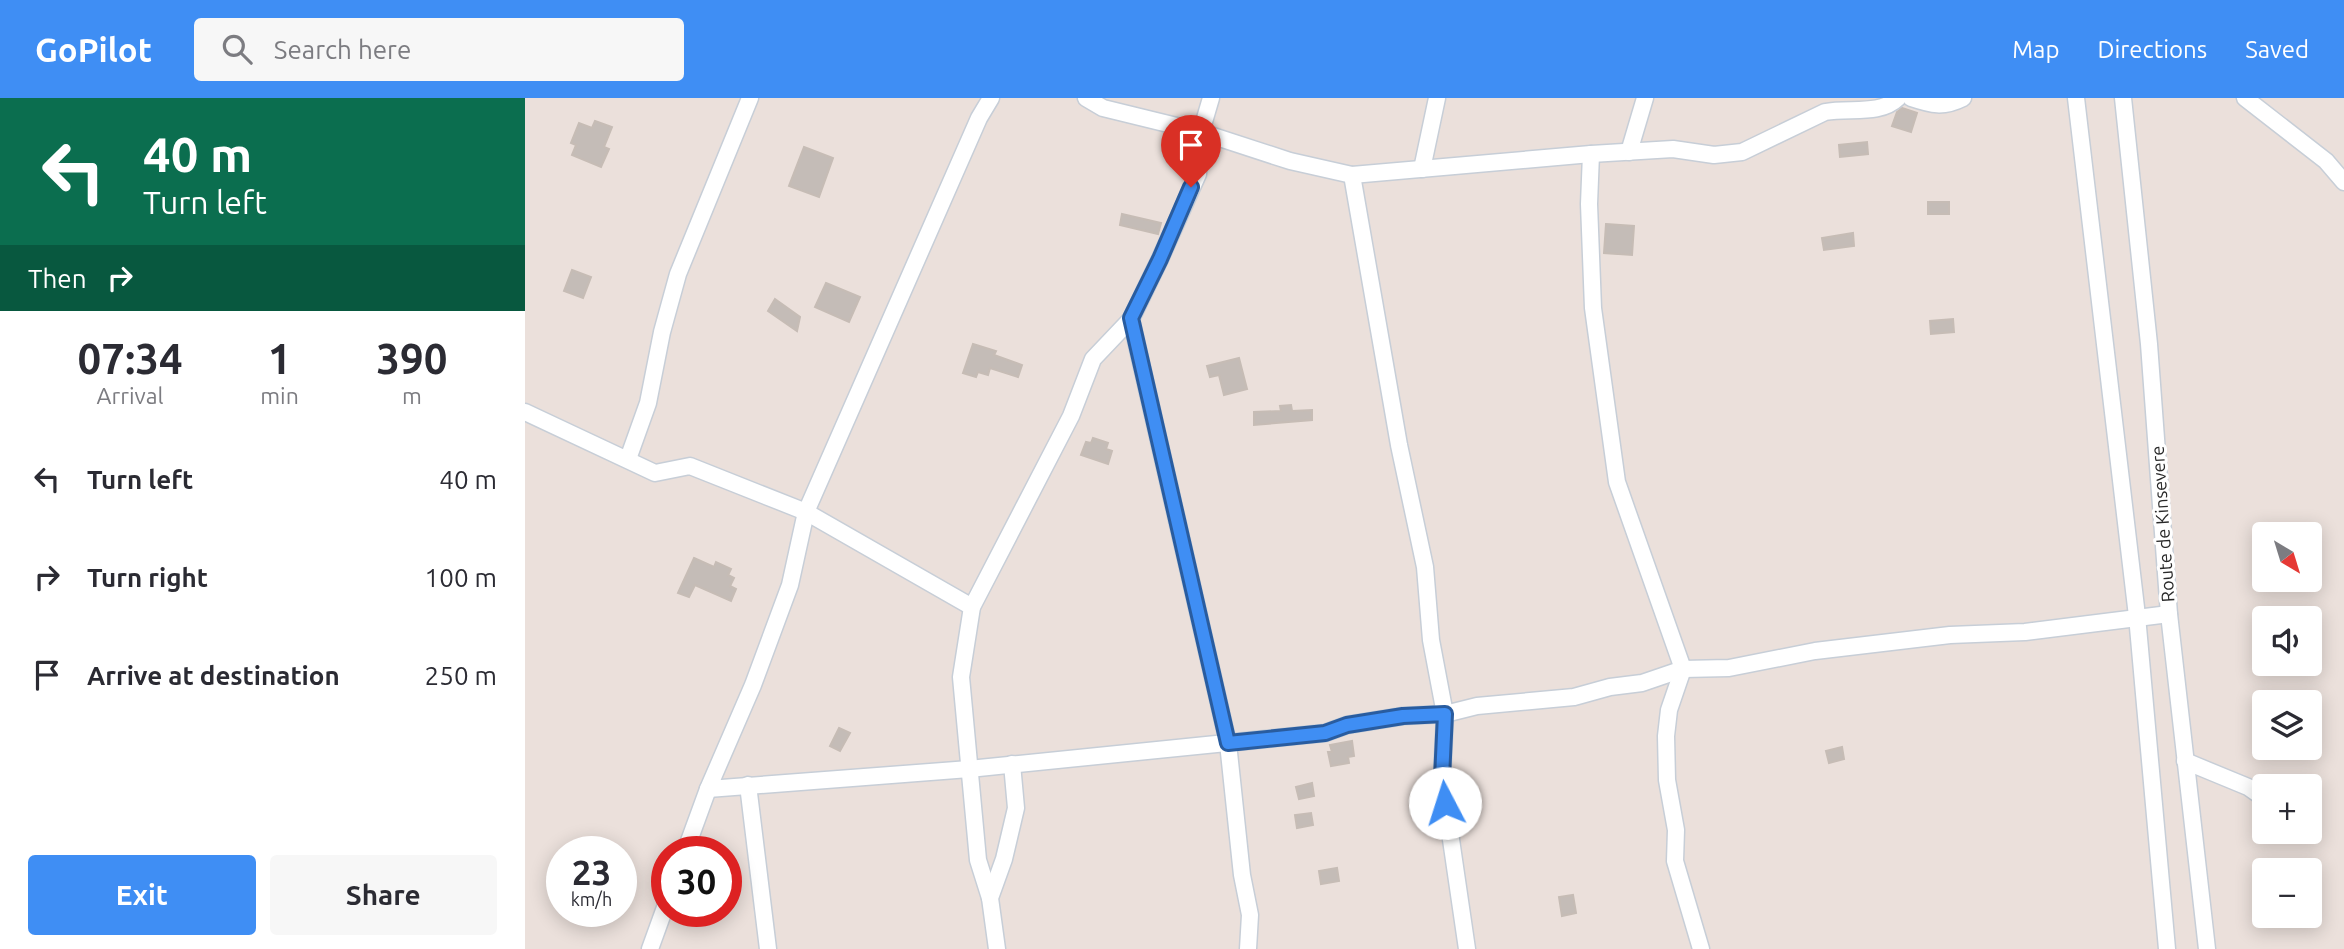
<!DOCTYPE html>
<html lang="en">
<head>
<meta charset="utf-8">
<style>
  :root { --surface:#fff; --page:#f7f7f7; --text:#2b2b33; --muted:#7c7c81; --accent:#3f8ef4 }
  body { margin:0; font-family:Ubuntu,sans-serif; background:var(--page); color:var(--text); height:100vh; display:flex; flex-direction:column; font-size:26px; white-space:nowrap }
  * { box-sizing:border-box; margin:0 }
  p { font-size:23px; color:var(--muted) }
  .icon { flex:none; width:38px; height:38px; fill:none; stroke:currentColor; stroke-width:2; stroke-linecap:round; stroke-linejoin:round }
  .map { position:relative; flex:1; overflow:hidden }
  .details { display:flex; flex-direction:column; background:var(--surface); width:525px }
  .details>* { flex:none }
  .banner { background:#0b6e4f; color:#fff; overflow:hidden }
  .needle { width:46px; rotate:142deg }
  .tools { position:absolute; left:1727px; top:424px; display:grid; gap:14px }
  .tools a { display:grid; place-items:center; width:70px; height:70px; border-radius:7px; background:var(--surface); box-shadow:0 4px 18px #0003; font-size:35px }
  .speed { position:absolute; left:21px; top:738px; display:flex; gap:14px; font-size:35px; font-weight:700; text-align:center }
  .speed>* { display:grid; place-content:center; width:91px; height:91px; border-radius:50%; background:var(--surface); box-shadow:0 4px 18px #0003; line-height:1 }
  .speed small { font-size:18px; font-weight:400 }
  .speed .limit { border:10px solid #d22; background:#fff; color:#111 }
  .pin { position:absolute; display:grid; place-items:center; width:60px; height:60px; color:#fff; margin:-72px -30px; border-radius:50% 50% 50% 0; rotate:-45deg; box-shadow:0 0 7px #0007 }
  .pin .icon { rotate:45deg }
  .me { position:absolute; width:77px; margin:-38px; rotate:355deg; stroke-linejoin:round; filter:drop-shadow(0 0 5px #0008) }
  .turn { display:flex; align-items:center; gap:24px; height:147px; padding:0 28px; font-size:32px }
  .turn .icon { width:91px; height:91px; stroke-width:2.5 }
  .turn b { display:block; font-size:49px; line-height:60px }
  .then { display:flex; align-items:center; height:66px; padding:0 28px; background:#0003; gap:14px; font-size:26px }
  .eta { display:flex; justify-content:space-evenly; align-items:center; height:119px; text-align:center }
  .eta b { font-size:42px; font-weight:700; line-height:49px }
  .primary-button { display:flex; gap:14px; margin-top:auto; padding:14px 28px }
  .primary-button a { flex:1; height:80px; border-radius:7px; background:var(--accent); color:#fff; font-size:28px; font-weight:700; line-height:80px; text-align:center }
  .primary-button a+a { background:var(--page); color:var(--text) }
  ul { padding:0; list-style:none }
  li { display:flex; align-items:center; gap:21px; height:98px; padding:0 28px }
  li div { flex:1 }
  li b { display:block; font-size:26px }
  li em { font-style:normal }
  header { display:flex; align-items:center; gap:42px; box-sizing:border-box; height:98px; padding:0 35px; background:var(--accent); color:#fff }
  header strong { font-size:33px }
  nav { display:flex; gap:38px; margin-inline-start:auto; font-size:24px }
  .search { width:490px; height:63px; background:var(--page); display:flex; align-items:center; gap:18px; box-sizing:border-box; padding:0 24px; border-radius:7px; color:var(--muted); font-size:26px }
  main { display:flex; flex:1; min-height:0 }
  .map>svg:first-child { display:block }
  .building { fill:#c4bcb7; stroke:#c6bcb5; stroke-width:2 }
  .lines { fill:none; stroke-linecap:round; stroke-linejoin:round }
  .street-casing { stroke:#c7ced7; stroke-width:19 }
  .street { stroke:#fff; stroke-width:16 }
  .route-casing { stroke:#295c9f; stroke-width:18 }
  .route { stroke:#3f8ef4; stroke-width:12 }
  .labels { text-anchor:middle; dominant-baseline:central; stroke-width:6; stroke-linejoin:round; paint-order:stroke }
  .street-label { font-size:18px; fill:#292929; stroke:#fff }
</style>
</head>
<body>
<header>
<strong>GoPilot</strong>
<div class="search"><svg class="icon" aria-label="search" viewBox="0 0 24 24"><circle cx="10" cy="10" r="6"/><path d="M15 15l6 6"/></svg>Search here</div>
<nav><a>Map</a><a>Directions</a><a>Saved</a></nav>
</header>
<main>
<section class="details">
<div class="banner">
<div class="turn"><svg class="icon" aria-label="left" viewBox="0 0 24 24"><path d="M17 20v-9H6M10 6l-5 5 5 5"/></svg><div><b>40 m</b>Turn left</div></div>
<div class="then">Then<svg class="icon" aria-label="right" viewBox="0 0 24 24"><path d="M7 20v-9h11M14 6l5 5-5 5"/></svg></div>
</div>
<div class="eta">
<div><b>07:34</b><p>Arrival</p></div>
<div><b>1</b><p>min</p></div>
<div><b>390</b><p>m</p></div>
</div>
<ul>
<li><svg class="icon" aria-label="left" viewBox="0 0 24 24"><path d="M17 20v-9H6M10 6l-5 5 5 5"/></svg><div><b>Turn left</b></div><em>40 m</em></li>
<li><svg class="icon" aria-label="right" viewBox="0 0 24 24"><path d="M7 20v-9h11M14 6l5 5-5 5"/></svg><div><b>Turn right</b></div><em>100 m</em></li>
<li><svg class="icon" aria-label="arrive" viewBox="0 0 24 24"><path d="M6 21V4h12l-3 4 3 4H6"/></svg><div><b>Arrive at destination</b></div><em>250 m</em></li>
</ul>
<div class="primary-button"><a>Exit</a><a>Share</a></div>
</section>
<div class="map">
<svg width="1819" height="851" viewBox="0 0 1819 851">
  <rect width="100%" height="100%" fill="#ebe0db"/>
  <g class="building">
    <path d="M 1377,10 L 1392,15 L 1386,34 L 1367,28 L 1372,14 Z"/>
    <path d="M 70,23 L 87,29 L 79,49 L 84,51 L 76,69 L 47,57 L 51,47 L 46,45 L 54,25 L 67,30 Z"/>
    <path d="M 1342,44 L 1343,56 L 1315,59 L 1314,47 Z"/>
    <path d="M 279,49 L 308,60 L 294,99 L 264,88 Z"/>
    <rect x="1403" y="104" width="21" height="12"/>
    <path d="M 597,116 L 636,125 L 633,136 L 595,127 Z"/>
    <path d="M 1081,126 L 1109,128 L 1107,157 L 1079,155 Z"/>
    <path d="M 1328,135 L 1329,148 L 1299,152 L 1297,140 Z"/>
    <path d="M 47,172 L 66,179 L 58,200 L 39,193 Z"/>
    <path d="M 301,185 L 335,199 L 324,224 L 290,209 Z"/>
    <path d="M 250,201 L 275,219 L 272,233 L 243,213 Z"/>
    <path d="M 1428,221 L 1429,234 L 1406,236 L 1405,223 Z"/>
    <path d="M 448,246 L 471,253 L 469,257 L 497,267 L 493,279 L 465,270 L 463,277 L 453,274 L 451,279 L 438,275 Z"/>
    <path d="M 714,260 L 722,291 L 699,297 L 694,277 L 685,279 L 682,268 Z"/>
    <path d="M 766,307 L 767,313 L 787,312 L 787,322 L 729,327 L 729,314 L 756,313 L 755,308 Z"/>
    <path d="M 568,340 L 583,345 L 581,351 L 587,353 L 583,366 L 556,357 L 561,344 L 566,345 Z"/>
    <path d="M 169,460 L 189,469 L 191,464 L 206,471 L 203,477 L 209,480 L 205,488 L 211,491 L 206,503 L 170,487 L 164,499 L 153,495 Z"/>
    <path d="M 314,630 L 325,635 L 315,653 L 305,648 Z"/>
    <path d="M 827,643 L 829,658 L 823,659 L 824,665 L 806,668 L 803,654 L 807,654 L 805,647 Z"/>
    <path d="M 1317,649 L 1319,661 L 1304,665 L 1301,653 Z"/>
    <path d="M 787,685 L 789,698 L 774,701 L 771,689 Z"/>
    <path d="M 786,715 L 788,727 L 772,730 L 770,717 Z"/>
    <path d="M 812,770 L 814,783 L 796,786 L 794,773 Z"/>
    <path d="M 1048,797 L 1051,815 L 1037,818 L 1034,799 Z"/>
  </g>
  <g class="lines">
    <g class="street-casing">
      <g id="street">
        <path d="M 561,0 L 578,10 L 676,34 L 765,63 L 827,77 L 1066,56 L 1148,51 L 1189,57 L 1217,54 L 1300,14 C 1325,9 1354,18 1373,0"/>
        <path d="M 1386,0 C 1407,7 1418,10 1438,0"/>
        <path d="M 1551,0 L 1612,518 L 1642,851"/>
        <path d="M 1598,0 L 1624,246 L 1644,516 L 1682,851"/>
        <path d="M 1720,0 L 1801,63 L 1819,84"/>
        <path d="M 1104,54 L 1120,0"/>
        <path d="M 1066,56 L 1064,106 L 1068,210 L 1092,384 L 1158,571 L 1144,612 L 1141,638 L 1142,682 L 1151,732 L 1150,763 L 1176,851"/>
        <path d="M 897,71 L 912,0"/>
        <path d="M 827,77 L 874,347 L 900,469 L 906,542 L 920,616 L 917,680 L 942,851"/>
        <path d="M 606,221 L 703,645 L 717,777 L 725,817 L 723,851"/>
        <path d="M 0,314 L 130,375 L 165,368 L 281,414 L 447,509"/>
        <path d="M 103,361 L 123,305 L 137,234 L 153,176 L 225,0"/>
        <path d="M 1660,663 L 1723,689 L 1740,701"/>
        <path d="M 223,687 L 243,851"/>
        <path d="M 183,691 L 444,671 L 800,635 L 822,627 L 878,618 L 920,616 L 952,608 L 1049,599 L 1085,589 L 1117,585 L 1158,571 L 1204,570 L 1290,553 L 1425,537 L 1500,534 L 1644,516"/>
        <path d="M 160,754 L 183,691 L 228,587 L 265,487 L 281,414 L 454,20 L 466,0"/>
        <path d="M 465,800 L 453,762 L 436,579 L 447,509 L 546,318 L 568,261 L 606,221 L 635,161 L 673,76 L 676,34 L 686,0"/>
        <path d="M 125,851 L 142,804"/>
        <path d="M 472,851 L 465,800 L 479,761 L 491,710 L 487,666"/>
      </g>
    </g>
    <use href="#street" class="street"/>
  </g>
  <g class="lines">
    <g class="route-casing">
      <path id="route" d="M 666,89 L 635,161 L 606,220 L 703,645 L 800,635 L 822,627 L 878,618 L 920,616 L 917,680 L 920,705"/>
    </g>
    <use href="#route" class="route"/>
  </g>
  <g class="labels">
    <g class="street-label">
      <text transform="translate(1637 426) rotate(-94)">Route de Kinsevere</text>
    </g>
  </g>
</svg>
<div class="tools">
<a><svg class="needle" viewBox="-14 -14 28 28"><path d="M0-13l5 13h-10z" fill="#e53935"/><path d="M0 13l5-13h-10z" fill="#7c7c81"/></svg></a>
<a><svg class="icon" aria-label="sound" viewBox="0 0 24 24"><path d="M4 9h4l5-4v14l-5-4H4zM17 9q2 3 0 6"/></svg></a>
<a><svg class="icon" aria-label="layers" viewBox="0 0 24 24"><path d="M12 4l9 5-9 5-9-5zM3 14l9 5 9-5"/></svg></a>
<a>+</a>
<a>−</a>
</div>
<div class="speed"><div>23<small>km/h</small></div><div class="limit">30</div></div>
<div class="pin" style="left:666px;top:89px;background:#d93025"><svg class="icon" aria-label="arrive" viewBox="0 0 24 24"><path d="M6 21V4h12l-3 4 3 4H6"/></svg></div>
<svg class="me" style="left:920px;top:705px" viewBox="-20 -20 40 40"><circle r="19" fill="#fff"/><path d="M0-13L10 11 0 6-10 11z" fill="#3f8ef4"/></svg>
</div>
</main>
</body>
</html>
